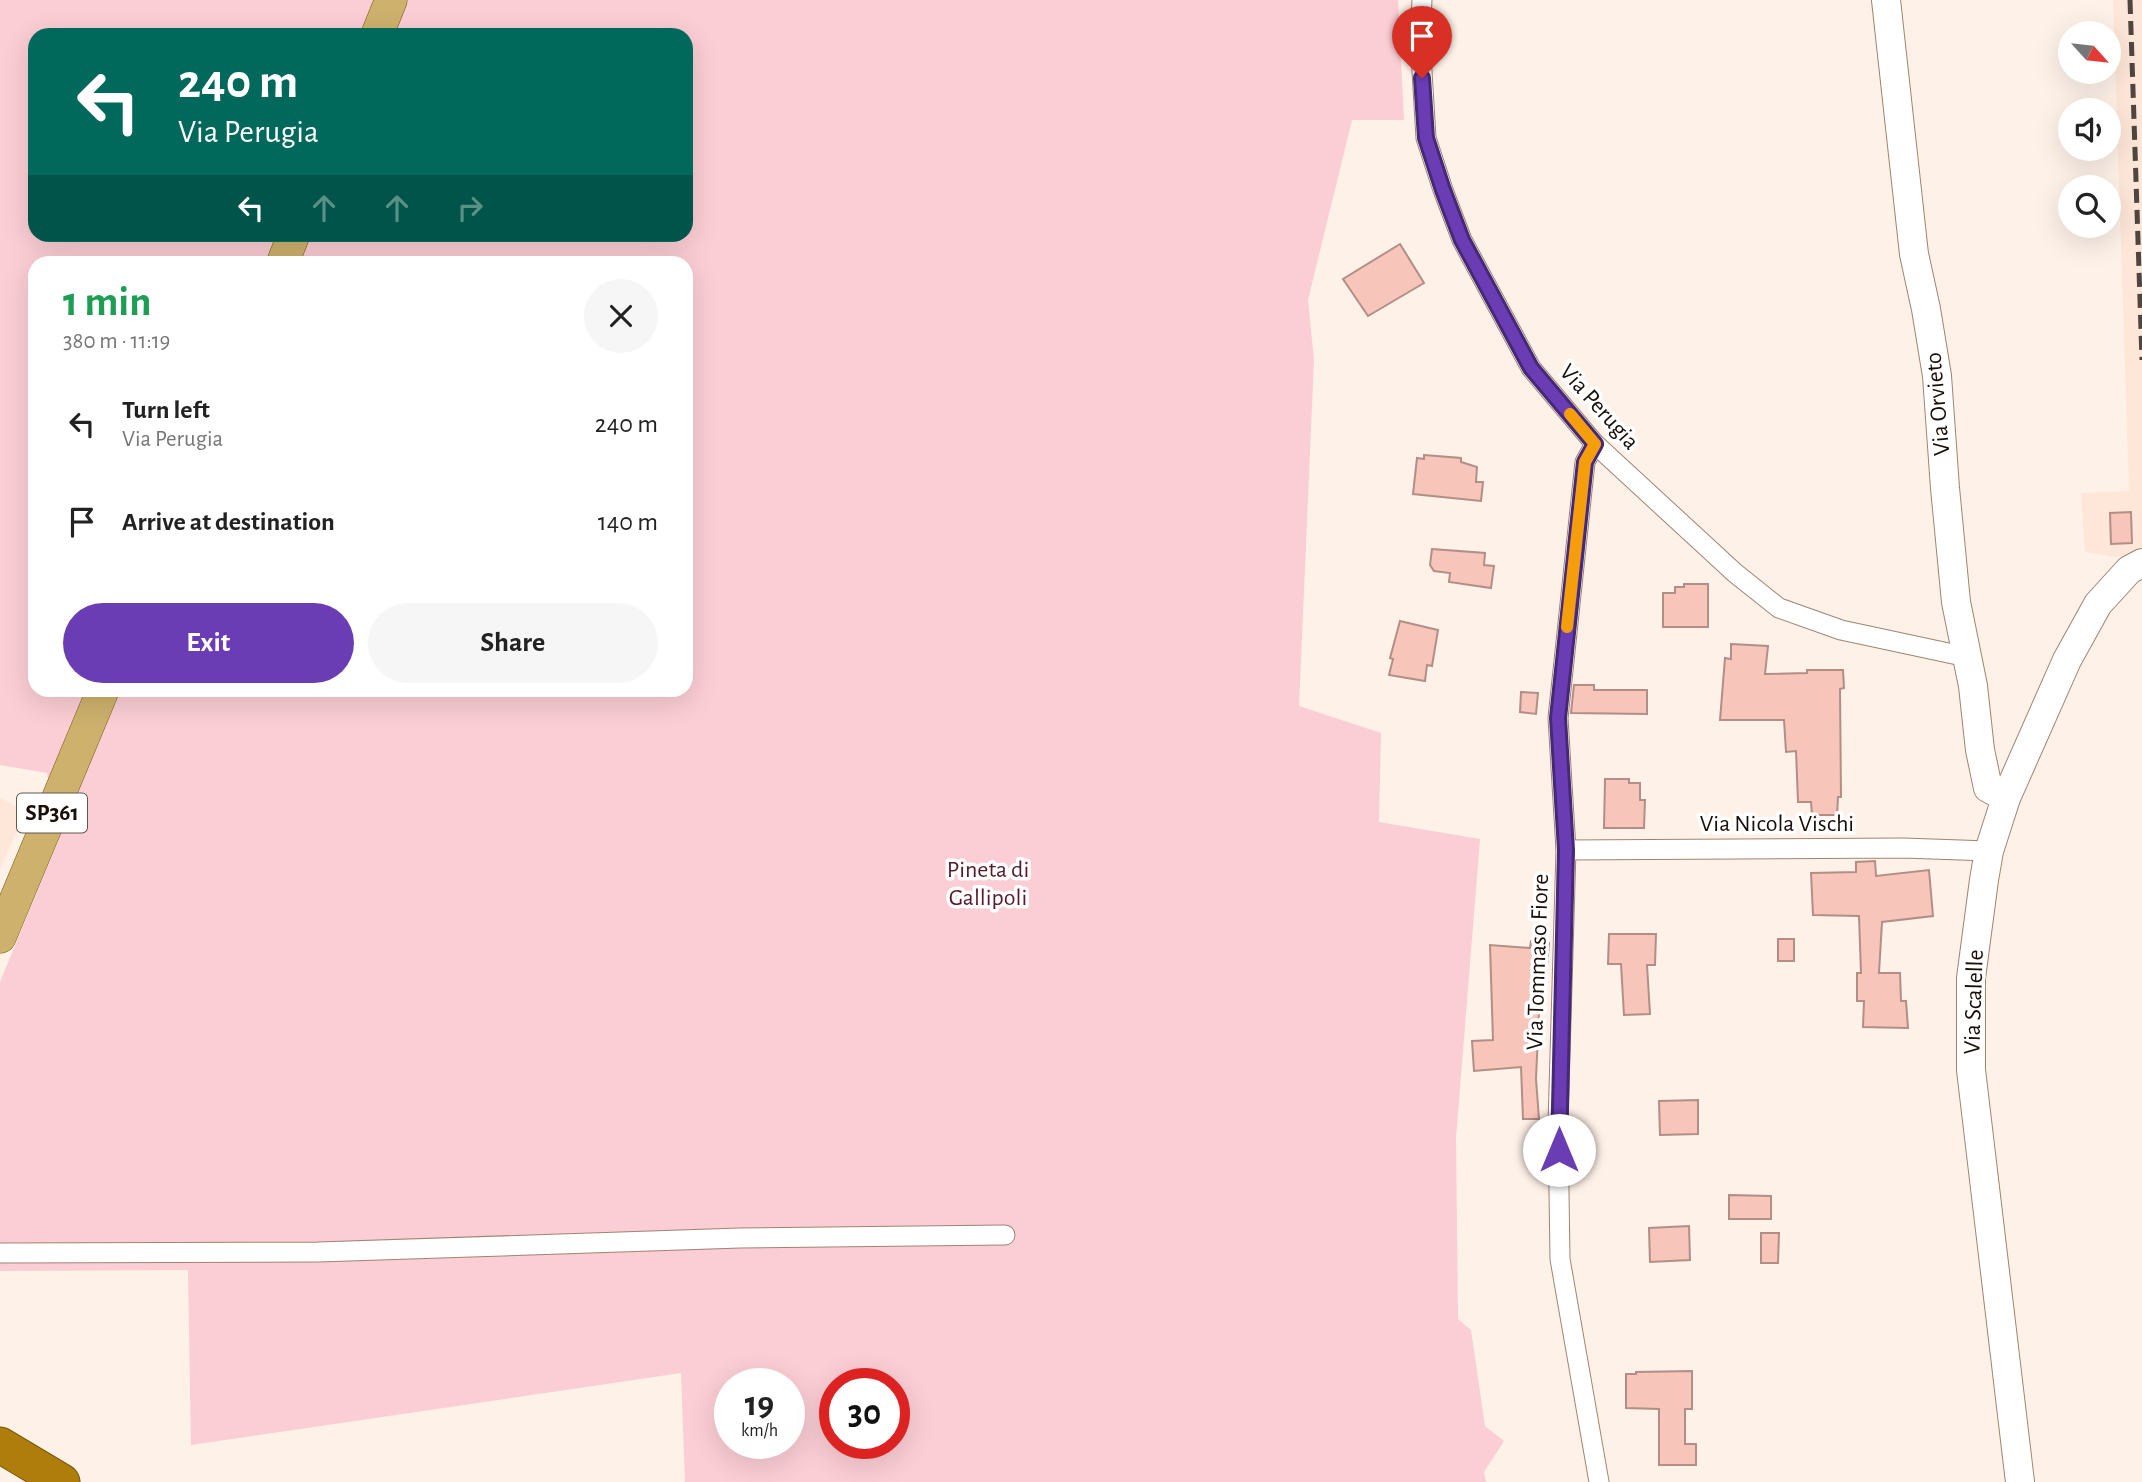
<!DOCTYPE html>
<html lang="en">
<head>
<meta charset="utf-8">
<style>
  :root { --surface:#fff; --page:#f6f6f6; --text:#222; --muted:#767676; --accent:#6a3db5 }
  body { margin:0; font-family:"Alegreya Sans",sans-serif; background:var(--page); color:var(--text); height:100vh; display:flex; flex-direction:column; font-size:26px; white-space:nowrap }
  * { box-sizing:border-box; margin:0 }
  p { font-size:23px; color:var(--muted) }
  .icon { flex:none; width:38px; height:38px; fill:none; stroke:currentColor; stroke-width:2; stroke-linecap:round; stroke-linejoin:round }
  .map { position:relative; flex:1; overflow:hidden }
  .drawer { position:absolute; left:28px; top:256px; width:665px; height:441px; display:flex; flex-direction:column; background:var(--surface); border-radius:21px; box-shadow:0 7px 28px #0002 }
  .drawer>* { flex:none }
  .hud { position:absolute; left:28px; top:28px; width:665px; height:214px; border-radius:21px; box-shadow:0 7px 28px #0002; background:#00695c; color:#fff; overflow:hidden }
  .needle { width:46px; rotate:117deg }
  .fabs { position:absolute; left:2058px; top:21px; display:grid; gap:14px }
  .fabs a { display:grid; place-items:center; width:63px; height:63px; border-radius:50%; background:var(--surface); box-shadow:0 7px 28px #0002; font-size:35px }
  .speed { position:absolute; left:714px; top:1368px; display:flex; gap:14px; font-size:35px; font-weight:700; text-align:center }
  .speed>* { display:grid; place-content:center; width:91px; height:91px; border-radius:50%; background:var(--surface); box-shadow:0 7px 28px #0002; line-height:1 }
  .speed small { font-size:18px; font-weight:400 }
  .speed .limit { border:10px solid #d22; background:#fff; color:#111 }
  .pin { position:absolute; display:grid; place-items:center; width:60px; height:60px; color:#fff; margin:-72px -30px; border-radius:50% 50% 50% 0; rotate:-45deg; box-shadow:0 0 7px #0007 }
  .pin .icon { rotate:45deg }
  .me { position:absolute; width:77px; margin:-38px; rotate:0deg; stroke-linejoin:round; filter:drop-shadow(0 0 5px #0008) }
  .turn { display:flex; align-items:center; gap:24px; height:147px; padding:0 35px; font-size:32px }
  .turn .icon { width:91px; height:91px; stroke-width:2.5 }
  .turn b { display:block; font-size:49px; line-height:60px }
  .lanes { display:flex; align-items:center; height:66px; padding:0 35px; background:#0003; justify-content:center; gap:35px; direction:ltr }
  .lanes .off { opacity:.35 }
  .round { display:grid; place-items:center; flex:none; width:74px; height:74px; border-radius:37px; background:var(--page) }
  .overview { display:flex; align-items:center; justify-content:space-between; height:119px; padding:0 35px }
  h1 { font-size:42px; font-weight:600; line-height:52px; color:#1e9e55 }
  .cta { display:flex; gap:14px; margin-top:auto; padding:14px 35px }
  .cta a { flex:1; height:80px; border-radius:42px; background:var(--accent); color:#fff; font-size:28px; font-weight:600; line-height:80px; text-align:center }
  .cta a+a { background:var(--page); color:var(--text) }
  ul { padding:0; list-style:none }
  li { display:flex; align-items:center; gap:21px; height:98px; padding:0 35px }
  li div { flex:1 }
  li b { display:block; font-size:26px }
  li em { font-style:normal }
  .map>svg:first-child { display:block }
  .built { fill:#fee7d8 }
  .green { fill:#fbcdd4; fill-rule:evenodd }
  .building { fill:#f8c5ba; stroke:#b28e87; stroke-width:2 }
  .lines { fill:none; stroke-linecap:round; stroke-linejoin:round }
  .street-casing { stroke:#a08471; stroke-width:21 }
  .secondary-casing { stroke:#a08471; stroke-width:30 }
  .primary-casing { stroke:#7a560a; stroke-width:33 }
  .highway-casing { stroke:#7a560a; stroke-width:37 }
  .street { stroke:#fff; stroke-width:19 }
  .secondary { stroke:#fff; stroke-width:28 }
  .primary { stroke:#ceb16d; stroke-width:32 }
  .highway { stroke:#ae7d0b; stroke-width:35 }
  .rail { stroke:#51463f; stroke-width:5; stroke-dasharray:14 7; stroke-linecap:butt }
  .route-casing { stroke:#452876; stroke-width:18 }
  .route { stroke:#6a3db5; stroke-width:12 }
  .slow { stroke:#f59e0b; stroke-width:12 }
  .labels { text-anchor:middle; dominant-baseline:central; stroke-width:7; stroke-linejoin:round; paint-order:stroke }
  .shield { fill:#fff; stroke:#5e5752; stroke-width:2 }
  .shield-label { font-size:23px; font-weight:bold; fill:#190f08 }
  .street-label { font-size:24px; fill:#190f08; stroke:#fff }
  .park-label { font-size:24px; fill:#571a2a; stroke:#fff }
</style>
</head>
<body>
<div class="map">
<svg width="2142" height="1482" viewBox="0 0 2142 1482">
  <rect width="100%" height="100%" fill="#fef1e8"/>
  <g class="built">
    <path d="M 2113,0 L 2142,0 L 2142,552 L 2115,557 L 2085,552 L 2081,493 L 2129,491 Z"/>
    <path d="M 0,798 L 26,810 L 0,869 Z"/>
  </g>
  <path class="green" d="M 0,0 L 1398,0 L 1404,120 L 1352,120 L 1308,300 L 1314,360 L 1299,706 L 1381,733 L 1379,822 L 1480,839 L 1456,1138 L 1458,1319 L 1471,1330 L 1485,1426 L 1504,1441 L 1484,1472 L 1486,1482 L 685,1482 L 681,1373 L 191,1445 L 188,1270 L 0,1271 L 0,982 L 59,839 L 47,773 L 0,765 ZM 35,35 L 686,35 L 686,234 L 35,234 ZM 35,262 L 686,262 L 686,690 L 35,690 ZM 730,1384 L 789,1384 L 789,1444 L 730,1444 ZM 835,1384 L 894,1384 L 894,1444 L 835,1444 Z"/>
  <g class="building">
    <path d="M 1400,244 L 1424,283 L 1368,316 L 1343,279 Z"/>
    <path d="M 1424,455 L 1461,458 L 1461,462 L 1477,467 L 1476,482 L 1483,482 L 1481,501 L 1413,494 L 1417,458 L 1424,459 Z"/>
    <path d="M 2131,512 L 2132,543 L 2111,544 L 2110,513 Z"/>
    <path d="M 1432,549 L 1485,553 L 1484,565 L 1494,566 L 1491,588 L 1449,582 L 1450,573 L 1434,571 L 1430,565 Z"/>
    <path d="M 1684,584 L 1708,584 L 1708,627 L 1663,627 L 1663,593 L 1675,593 L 1675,587 L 1684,587 Z"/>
    <path d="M 1400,621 L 1438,630 L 1432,666 L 1427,665 L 1425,681 L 1389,675 L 1393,659 L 1390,658 Z"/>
    <path d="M 1731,644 L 1768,646 L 1765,674 L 1807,673 L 1807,670 L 1843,670 L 1844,688 L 1840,689 L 1841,797 L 1838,797 L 1837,815 L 1812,815 L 1811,802 L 1798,802 L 1796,751 L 1786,752 L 1784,720 L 1720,720 L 1725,658 L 1731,659 Z"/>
    <path d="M 1574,685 L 1594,685 L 1594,690 L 1647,690 L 1647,714 L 1571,713 Z"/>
    <path d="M 1521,692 L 1538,693 L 1536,714 L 1520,712 Z"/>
    <path d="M 1605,779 L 1629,779 L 1629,783 L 1640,783 L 1640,800 L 1645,800 L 1644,828 L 1604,828 Z"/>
    <path d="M 1875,861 L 1876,876 L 1929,870 L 1933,916 L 1882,922 L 1879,973 L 1900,973 L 1901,1001 L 1906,1001 L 1908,1028 L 1863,1027 L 1864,1001 L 1857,1001 L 1857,973 L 1861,973 L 1859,916 L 1813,915 L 1811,873 L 1856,872 L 1856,862 Z"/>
    <path d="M 1609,934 L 1656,934 L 1655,965 L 1647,965 L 1650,1014 L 1624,1015 L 1621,964 L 1608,964 Z"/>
    <rect x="1778" y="939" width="16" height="22"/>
    <path d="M 1531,941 L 1549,943 L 1545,989 L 1540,989 L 1536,1079 L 1539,1119 L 1523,1119 L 1521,1067 L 1474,1071 L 1472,1041 L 1493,1040 L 1490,945 L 1530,948 Z"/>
    <path d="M 1698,1100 L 1698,1134 L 1660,1135 L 1659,1101 Z"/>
    <path d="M 1729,1195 L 1771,1196 L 1771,1219 L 1729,1219 Z"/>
    <path d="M 1689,1226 L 1690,1260 L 1650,1262 L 1649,1228 Z"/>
    <path d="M 1761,1233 L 1779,1233 L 1778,1263 L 1761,1263 Z"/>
    <path d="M 1692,1371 L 1692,1409 L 1685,1409 L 1685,1444 L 1696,1444 L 1696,1465 L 1659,1465 L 1659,1409 L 1626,1408 L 1626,1374 L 1636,1374 L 1636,1372 Z"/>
  </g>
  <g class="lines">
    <g class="street-casing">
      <g id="street">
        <path d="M 1422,0 L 1420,38 L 1426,138 L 1443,190 L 1462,240 L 1531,368 L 1595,444 L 1735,573 L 1779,608 L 1841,630 L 1967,657"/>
        <path d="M 1595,444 L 1585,462 L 1558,718 L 1566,850 L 1558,1123 L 1560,1259 L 1599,1482"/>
        <path d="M 1566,850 L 1903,848 L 1989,851"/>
        <path d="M 0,1253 L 318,1252 L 740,1238 L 1005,1235"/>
      </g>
    </g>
    <g class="secondary-casing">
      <g id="secondary">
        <path d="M 1886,0 L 1914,254 L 1926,309 L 1937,376 L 1945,488 L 1956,602 L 1973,686 L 1980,750 L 1988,788 L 2006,798"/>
        <path d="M 2020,1482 L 1971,1070 L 1971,978 L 1984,880 L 1989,851 L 2006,798 L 2067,660 L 2098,604 L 2129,570 L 2142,563"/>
      </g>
    </g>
    <g class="primary-casing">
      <g id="primary">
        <path d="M 377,35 L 391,0"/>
        <path d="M 283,262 L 294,234"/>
        <path d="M 0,937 L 103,690"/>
      </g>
    </g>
    <g class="highway-casing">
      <path id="highway" d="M 0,1445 L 62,1482"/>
    </g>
    <use href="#street" class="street"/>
    <use href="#secondary" class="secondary"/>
    <use href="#primary" class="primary"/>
    <use href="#highway" class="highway"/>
    <path class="rail" d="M 2130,0 L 2142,360"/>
  </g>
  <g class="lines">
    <g class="route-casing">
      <path id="route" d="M 1422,78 L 1426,138 L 1443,190 L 1462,240 L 1531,368 L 1595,444 L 1585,462 L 1558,718 L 1566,850 L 1559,1150"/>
    </g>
    <use href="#route" class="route"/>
    <path class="slow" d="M 1567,627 L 1585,462 L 1595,444 L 1570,414"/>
  </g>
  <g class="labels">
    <rect class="shield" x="17" y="793.5" width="70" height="39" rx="5"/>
    <g class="shield-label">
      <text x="52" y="813">SP361</text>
    </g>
    <g class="street-label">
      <text transform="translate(1938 404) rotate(-95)">Via Orvieto</text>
      <text transform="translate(1599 407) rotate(48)">Via Perugia</text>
      <text x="1777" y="824">Via Nicola Vischi</text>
      <text transform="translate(1538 962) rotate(-88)">Via Tommaso Fiore</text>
      <text transform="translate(1974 1002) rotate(-88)">Via Scalelle</text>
    </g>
    <g class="park-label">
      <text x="988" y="870">Pineta di<tspan x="988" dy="28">Gallipoli</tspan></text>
    </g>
  </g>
</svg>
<div class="fabs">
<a><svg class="needle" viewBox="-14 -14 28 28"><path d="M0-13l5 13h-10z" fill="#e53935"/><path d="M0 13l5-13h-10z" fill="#767676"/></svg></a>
<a><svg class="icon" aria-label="sound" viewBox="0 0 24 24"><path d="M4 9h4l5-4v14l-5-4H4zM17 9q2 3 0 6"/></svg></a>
<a><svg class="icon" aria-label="search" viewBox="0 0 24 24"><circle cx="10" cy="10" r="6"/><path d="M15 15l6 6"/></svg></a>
</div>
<div class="speed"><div>19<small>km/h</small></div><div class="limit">30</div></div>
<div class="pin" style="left:1422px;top:78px;background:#d93025"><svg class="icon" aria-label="arrive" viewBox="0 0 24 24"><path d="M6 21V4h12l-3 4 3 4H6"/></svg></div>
<svg class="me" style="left:1559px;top:1150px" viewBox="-20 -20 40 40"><circle r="19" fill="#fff"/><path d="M0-13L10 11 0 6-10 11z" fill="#6a3db5"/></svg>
<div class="hud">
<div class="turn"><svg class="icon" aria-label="left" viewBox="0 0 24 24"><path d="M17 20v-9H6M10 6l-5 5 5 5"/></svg><div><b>240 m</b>Via Perugia</div></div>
<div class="lanes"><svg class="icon" aria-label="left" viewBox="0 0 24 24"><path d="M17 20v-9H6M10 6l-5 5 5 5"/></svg><svg class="icon off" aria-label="ahead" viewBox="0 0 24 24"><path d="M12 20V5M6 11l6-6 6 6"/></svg><svg class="icon off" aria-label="ahead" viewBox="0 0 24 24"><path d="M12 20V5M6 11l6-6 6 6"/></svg><svg class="icon off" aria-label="right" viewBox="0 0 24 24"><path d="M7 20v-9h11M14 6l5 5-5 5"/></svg></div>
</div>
<section class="drawer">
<div class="overview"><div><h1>1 min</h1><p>380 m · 11:19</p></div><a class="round"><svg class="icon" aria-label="close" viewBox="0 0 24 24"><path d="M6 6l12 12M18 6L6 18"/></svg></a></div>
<ul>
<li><svg class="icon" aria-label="left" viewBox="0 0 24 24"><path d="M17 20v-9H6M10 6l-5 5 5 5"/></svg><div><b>Turn left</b><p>Via Perugia</p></div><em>240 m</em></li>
<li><svg class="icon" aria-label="arrive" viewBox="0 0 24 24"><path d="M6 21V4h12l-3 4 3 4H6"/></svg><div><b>Arrive at destination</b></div><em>140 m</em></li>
</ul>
<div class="cta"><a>Exit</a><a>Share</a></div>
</section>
</div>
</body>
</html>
